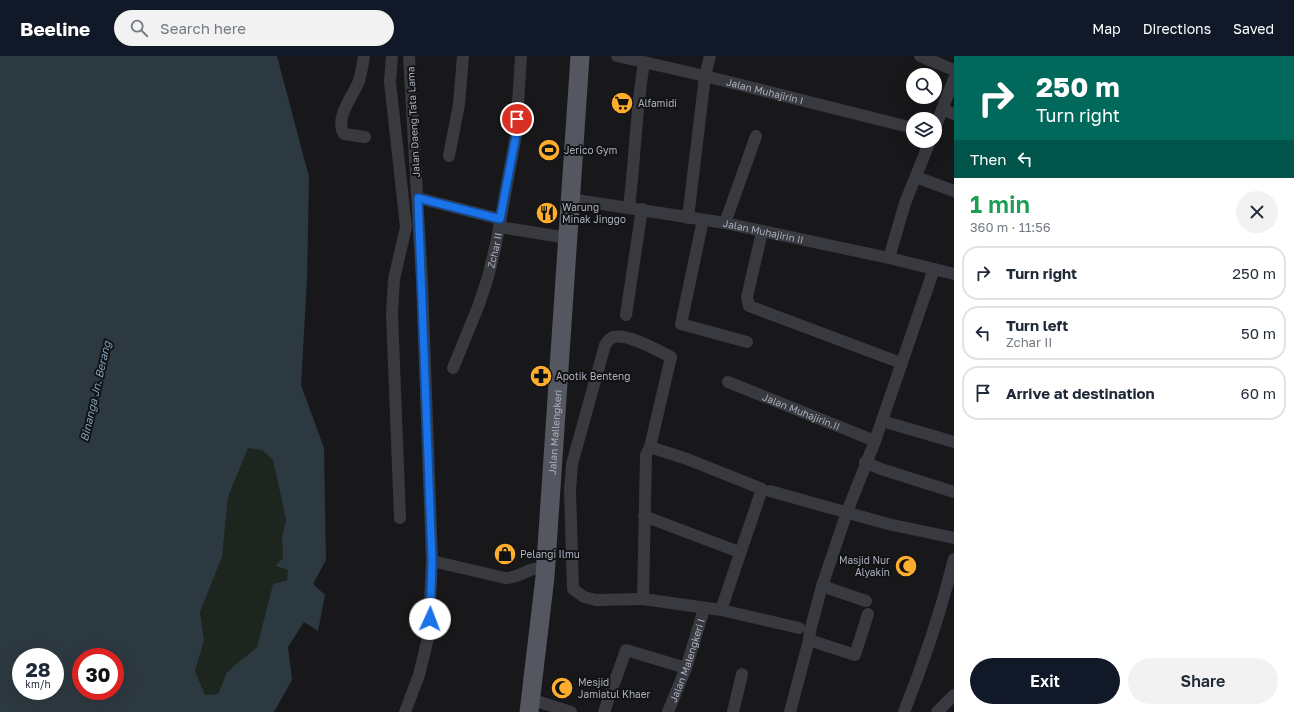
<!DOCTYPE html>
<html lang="en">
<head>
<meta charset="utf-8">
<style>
  :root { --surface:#fff; --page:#f2f2f3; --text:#1f2937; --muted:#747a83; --line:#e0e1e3; --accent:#111827 }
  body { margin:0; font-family:"Golos Text",sans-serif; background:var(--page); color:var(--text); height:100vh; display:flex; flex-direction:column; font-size:15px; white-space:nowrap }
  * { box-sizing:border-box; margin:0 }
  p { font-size:13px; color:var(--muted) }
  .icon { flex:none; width:22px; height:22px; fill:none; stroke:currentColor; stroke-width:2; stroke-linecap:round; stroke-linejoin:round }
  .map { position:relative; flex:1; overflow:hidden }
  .details { display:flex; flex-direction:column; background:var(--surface); width:340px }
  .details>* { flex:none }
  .top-card { background:#00695c; color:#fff; overflow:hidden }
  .controls { position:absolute; left:906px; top:12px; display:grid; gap:8px }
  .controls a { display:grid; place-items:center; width:36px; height:36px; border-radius:50%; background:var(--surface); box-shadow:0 4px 16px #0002; font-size:20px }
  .speed { position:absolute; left:12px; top:592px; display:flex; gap:8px; font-size:20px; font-weight:700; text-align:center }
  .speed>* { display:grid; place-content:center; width:52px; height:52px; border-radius:50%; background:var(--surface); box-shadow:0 4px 16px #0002; line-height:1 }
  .speed small { font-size:10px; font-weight:400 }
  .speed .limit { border:6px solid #d22; background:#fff; color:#111 }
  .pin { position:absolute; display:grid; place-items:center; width:34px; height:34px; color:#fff; margin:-17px; border:2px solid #fff; border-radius:50%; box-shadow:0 1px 4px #0007 }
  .me { position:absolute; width:44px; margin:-22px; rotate:2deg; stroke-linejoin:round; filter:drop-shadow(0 0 3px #0008) }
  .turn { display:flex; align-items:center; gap:14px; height:84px; padding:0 16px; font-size:18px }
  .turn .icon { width:52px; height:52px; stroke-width:2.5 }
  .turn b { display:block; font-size:28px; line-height:34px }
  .then { display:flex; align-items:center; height:38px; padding:0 16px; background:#0003; gap:8px; font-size:15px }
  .round { display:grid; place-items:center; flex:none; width:42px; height:42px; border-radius:21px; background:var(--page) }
  .head { display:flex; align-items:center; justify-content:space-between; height:68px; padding:0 16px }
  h1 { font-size:24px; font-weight:600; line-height:30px; color:#1e9e55 }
  .action { display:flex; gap:8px; margin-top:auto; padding:8px 16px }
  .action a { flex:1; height:46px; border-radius:24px; background:var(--accent); color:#fff; font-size:16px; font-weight:600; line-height:46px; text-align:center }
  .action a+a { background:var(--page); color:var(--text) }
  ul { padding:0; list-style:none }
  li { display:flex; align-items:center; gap:12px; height:54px; margin:0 8px 6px; padding:0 8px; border:2px solid var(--line); border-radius:16px }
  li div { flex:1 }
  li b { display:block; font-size:15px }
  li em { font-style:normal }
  header { display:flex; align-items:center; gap:24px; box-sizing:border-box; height:56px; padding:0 20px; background:var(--accent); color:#fff }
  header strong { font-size:19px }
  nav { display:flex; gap:22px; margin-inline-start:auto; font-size:14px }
  .search { width:280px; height:36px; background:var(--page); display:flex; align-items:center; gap:10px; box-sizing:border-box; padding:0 14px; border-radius:22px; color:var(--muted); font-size:15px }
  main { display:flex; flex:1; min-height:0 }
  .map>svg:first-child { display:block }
  .green { fill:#1d261e }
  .water { fill:#2d3940; fill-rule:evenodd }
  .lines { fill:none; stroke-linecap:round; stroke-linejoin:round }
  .street { stroke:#393a40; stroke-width:12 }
  .primary { stroke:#54575f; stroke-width:19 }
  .route-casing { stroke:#114b97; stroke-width:10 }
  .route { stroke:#1a73e8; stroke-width:7 }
  .labels { text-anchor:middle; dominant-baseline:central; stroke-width:4; stroke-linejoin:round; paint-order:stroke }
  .street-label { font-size:10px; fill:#a9b0bc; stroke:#131316 }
  .poi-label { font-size:10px; fill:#a9b0bc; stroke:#131316; text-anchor:start }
  .water-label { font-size:11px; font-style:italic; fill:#7da1b9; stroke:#131316 }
</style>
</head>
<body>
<header>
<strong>Beeline</strong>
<div class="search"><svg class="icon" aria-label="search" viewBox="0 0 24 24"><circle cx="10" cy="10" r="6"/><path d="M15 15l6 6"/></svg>Search here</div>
<nav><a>Map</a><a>Directions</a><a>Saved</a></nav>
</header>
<main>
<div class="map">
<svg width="954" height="656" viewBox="0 0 954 656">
  <rect width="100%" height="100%" fill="#18181b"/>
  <path class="green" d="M 248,391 L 262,394 L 273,404 L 286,464 L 282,481 L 283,502 L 275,511 L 288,514 L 287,524 L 273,528 L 257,591 L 227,616 L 218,638 L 205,639 L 195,615 L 204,585 L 200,556 L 222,501 L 228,441 Z"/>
  <path class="water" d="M 0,0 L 277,0 L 309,121 L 307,224 L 301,329 L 324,392 L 326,504 L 313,528 L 325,539 L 318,575 L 304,566 L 288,591 L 292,624 L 274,656 L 0,656 ZM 248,392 L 262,394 L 273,404 L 286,464 L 282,481 L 283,502 L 275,510 L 288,514 L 287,524 L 273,528 L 257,591 L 227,616 L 218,638 L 205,639 L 195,615 L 204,585 L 200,556 L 222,501 L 228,441 ZM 21,601 L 55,601 L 55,635 L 21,635 ZM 81,601 L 115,601 L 115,635 L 81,635 Z"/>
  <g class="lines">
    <g class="street">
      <path d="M 364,0 C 363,8 361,17 359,25 C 353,40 334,62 344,78 L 365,81"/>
      <path d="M 392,0 L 390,26 L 406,171 L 394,223 L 392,257 L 400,462"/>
      <path id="s1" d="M 617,0 L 705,20 L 913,72"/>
      <path d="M 920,0 L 954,14"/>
      <path d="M 942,53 L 954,58"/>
      <path d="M 935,72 L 954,23"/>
      <path d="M 449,100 L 459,48 L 463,0"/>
      <path d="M 916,121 L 954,135"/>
      <path d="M 418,142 L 500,163"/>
      <path id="s2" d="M 570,143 L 725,167 L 889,202 L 954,218"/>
      <path d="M 629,151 C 635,103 636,54 644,7"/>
      <path d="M 688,162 L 705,20 L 710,0"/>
      <path d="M 703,164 L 681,268 L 747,286"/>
      <path d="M 725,167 L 756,80"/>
      <path d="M 499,171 L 568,182"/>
      <path d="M 762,176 L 747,241 L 749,250 L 901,307"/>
      <path d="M 889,202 L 905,147 L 930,85"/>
      <path d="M 626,259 L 642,153"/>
      <path id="s3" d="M 453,312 L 478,251 L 488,221 L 496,188 L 516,79 L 521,0"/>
      <path id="s4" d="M 728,326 L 875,385"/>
      <path d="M 882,365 L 954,386"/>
      <path d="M 865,406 L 881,413 L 954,436"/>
      <path d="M 770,435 L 888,468 L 954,482"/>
      <path d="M 644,460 L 739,496"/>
      <path d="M 432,505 L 505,522 C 522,522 526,511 545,512"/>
      <path d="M 822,530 L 866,545"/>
      <path d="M 643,543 L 596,544 L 584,541 L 573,533 L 570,435 L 572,408 L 605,289 C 608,285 609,282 614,281 C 627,277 659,295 671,301 L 650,391"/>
      <path d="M 721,554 L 762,433 L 687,403 L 650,391 L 646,399 L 643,543 L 721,554 L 799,572"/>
      <path d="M 868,558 L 855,599 L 809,584 L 810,575 L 822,530 L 847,456 L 875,385 L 934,213"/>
      <path d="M 530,643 L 571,656"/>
      <path d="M 405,656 L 419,619 L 428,582 L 432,505 L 422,225 L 409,0"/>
      <path d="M 604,656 L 626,594 L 686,612"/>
      <path id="s5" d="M 668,656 L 686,612 L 704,553"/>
      <path d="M 733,656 L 742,618"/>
      <path d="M 790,656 L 809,584"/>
      <path d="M 904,656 C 924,606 941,555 954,503"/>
      <path d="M 937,656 L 954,639"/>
    </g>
    <path class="primary" id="s6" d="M 529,656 L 545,521 L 580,0"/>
  </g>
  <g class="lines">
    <g class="route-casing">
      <path id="route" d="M 430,563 L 432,505 L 418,142 L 500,163 L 516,79 L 517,63"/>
    </g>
    <use href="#route" class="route"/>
  </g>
  <defs>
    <g id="supermarket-disc" transform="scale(1.15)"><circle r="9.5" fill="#ffad2c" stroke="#131316"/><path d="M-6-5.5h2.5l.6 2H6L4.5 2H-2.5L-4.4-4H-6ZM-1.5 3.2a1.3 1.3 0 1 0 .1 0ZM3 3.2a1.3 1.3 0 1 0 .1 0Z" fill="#111"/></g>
    <g id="stadium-disc" transform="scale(1.15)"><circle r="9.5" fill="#ffad2c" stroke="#131316"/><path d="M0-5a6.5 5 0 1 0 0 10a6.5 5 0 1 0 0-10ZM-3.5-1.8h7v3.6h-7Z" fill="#111"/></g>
    <g id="restaurant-disc" transform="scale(1.15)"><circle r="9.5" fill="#ffad2c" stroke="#131316"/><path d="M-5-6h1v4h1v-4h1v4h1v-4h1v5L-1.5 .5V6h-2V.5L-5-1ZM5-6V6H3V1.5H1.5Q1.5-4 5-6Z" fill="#111"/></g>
    <g id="pharmacy-disc" transform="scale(1.15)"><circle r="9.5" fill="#ffad2c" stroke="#131316"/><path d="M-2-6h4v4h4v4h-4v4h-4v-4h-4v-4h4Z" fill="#111"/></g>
    <g id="shop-disc" transform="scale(1.15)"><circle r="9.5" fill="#ffad2c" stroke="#131316"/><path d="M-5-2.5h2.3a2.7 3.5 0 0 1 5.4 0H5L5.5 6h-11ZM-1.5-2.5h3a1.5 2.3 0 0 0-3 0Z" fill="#111"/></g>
    <g id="mosque-disc" transform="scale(1.15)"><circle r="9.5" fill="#ffad2c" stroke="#131316"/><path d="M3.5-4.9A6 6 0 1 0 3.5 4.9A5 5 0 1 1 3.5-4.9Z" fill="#111"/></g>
  </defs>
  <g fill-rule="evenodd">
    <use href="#supermarket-disc" x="622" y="47"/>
    <use href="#stadium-disc" x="549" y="94"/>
    <use href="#restaurant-disc" x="547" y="157"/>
    <use href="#pharmacy-disc" x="541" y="320"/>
    <use href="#shop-disc" x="505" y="498"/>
    <use href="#mosque-disc" x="906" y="510"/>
    <use href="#mosque-disc" x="562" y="632"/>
  </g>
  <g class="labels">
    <g class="street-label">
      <text stroke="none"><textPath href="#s1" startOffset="152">Jalan Muhajirin I</textPath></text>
      <text transform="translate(413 66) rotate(-93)">Jalan Daeng Tata Lama</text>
      <text stroke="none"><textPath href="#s2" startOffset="196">Jalan Muhajirin II</textPath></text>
      <text stroke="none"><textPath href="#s3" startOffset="125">Zchar II</textPath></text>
      <text stroke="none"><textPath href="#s4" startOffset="79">Jalan Muhajirin.II</textPath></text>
      <text stroke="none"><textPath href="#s6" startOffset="281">Jalan Mallengkeri</textPath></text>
      <text stroke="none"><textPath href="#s5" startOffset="55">Jalan Malengkeri I</textPath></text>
    </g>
    <g class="poi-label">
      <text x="638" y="47">Alfamidi</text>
      <text x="564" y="94">Jerico Gym</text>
      <text x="562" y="151">Warung<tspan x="562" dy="12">Minak Jinggo</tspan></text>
      <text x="556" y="320">Apotik Benteng</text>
      <text x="520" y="498">Pelangi Ilmu</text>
      <text x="890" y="504" text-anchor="end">Masjid Nur<tspan x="890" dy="12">Alyakin</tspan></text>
      <text x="578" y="626">Mesjid<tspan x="578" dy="12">Jamiatul Khaer</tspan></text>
    </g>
    <g class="water-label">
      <text transform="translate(95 335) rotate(-77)">Binanga Jn. Berang</text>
    </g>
  </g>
</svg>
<div class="controls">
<a><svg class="icon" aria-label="search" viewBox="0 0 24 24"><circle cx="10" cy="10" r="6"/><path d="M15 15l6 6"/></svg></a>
<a><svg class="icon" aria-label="layers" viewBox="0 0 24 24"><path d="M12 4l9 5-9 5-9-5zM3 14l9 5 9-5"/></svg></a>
</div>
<div class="speed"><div>28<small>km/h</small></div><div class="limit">30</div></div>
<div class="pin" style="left:517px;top:63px;background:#d93025"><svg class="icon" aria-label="arrive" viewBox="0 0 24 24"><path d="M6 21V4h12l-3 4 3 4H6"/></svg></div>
<svg class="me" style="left:430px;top:563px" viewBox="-20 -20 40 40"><circle r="19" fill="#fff"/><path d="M0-13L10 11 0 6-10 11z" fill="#1a73e8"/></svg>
</div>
<section class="details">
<div class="top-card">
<div class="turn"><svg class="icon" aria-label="right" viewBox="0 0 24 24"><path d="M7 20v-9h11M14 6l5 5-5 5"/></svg><div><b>250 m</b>Turn right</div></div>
<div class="then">Then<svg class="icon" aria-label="left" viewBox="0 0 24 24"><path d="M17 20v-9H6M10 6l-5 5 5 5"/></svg></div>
</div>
<div class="head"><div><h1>1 min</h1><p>360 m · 11:56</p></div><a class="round"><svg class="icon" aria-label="close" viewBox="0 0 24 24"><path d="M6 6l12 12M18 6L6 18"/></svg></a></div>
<ul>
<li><svg class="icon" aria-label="right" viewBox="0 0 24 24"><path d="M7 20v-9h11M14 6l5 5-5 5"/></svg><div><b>Turn right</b></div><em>250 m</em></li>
<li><svg class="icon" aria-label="left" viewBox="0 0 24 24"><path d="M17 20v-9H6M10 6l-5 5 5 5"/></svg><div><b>Turn left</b><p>Zchar II</p></div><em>50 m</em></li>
<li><svg class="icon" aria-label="arrive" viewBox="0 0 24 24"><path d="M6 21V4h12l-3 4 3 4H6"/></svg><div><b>Arrive at destination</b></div><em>60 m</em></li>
</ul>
<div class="action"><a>Exit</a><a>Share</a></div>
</section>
</main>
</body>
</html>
